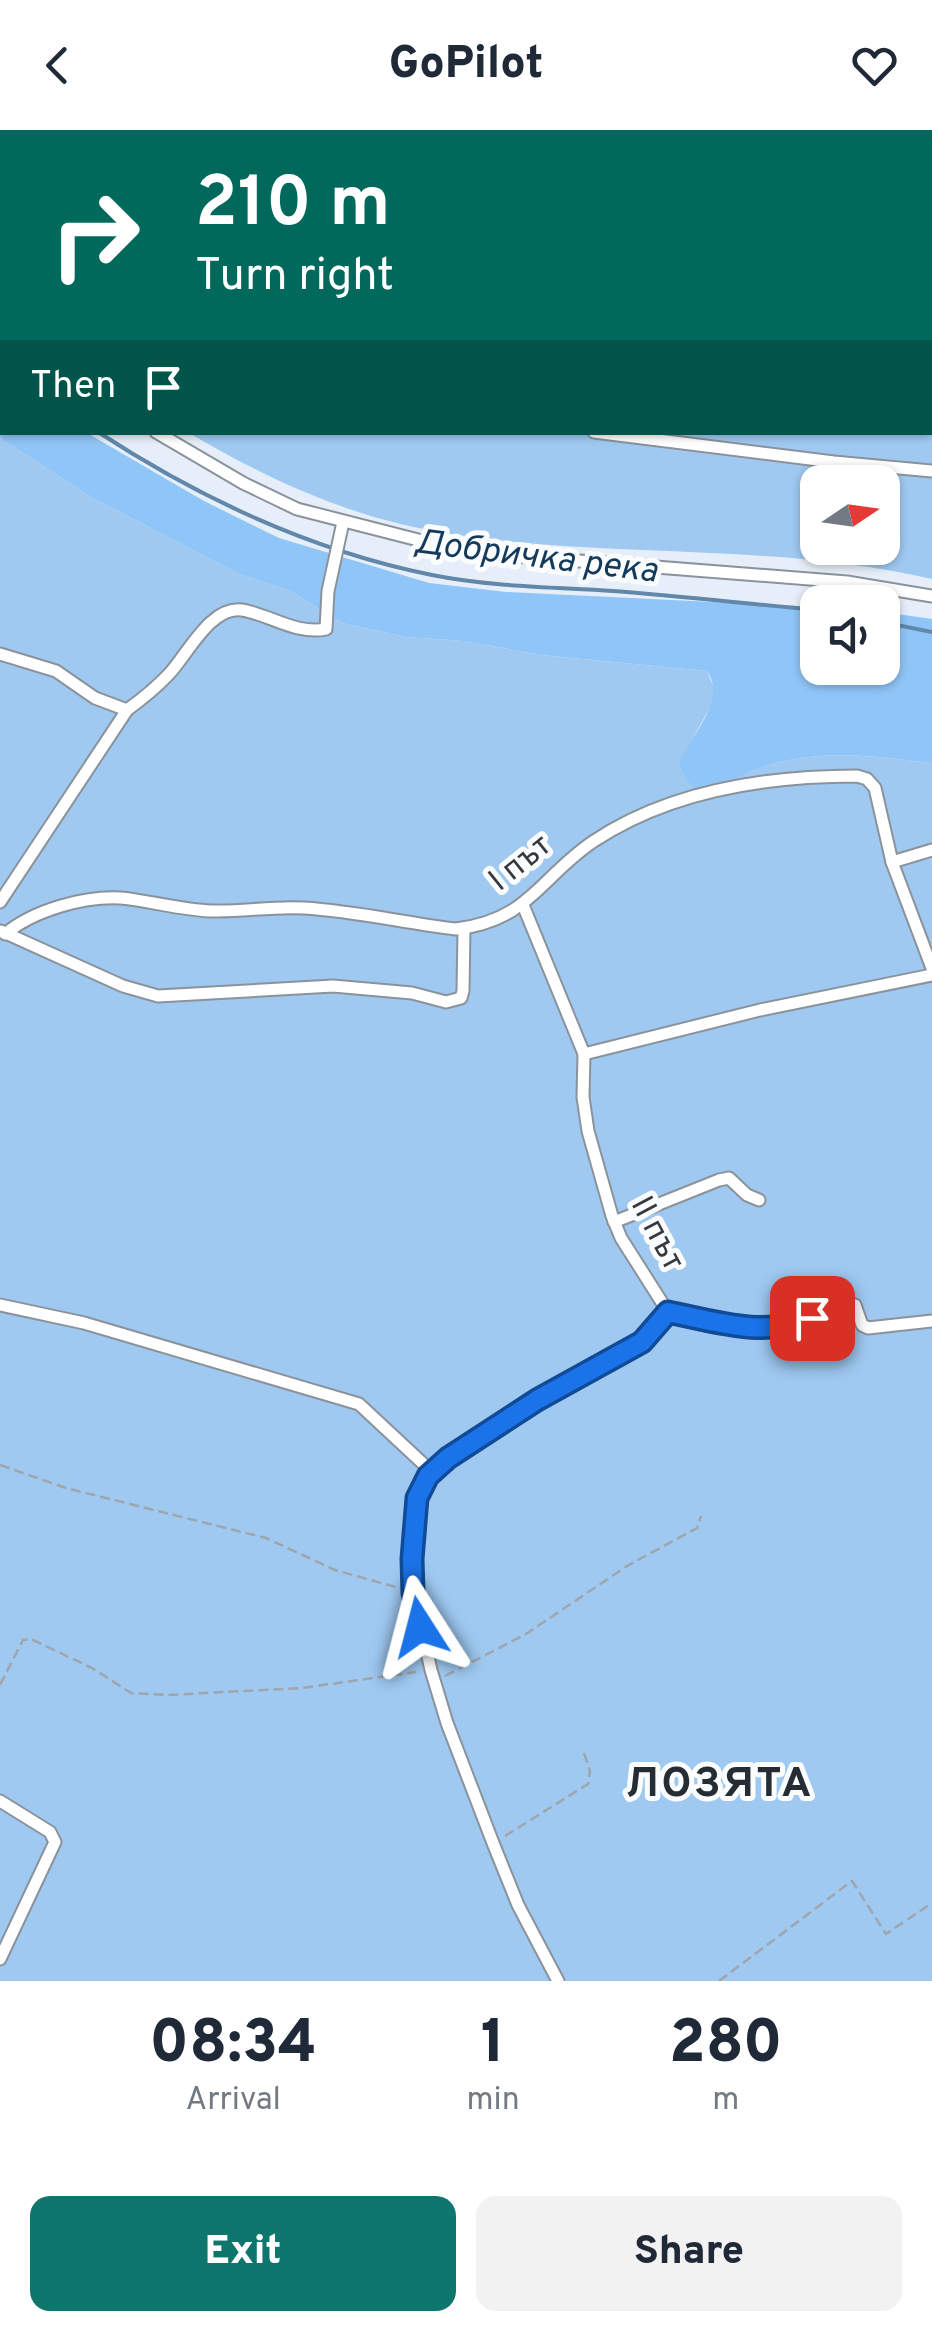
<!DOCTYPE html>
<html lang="en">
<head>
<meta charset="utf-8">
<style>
  :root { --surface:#fff; --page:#f2f2f3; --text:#1f2937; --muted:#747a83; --accent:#0f766e }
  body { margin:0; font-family:Overpass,sans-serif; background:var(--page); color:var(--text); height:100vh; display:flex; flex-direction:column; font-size:38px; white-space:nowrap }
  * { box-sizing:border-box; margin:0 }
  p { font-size:32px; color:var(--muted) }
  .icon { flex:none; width:55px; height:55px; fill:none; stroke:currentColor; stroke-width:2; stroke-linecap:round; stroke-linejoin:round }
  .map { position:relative; height:1851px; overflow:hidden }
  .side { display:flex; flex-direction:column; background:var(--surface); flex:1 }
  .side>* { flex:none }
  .top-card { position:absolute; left:0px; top:0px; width:932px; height:305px; box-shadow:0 2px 8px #0004; background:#00695c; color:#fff; overflow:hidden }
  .needle { width:65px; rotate:77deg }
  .controls { position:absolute; left:800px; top:335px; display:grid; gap:20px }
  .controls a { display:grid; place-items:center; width:100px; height:100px; border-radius:20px; background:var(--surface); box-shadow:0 2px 8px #0004; font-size:50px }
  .pin { position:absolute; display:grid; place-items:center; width:85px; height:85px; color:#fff; margin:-42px; border-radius:20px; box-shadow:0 5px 15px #0006 }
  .me { position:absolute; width:110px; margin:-55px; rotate:351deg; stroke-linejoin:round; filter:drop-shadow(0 0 8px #0008) }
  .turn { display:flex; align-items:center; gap:35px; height:210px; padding:0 30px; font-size:45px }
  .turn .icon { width:130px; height:130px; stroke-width:2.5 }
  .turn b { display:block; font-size:70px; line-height:85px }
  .then { display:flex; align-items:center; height:95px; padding:0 30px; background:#0003; gap:20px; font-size:38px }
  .eta { display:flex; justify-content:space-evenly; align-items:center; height:170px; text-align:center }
  .eta b { font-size:60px; font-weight:800; line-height:70px }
  .button { display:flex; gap:20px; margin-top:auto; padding:20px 30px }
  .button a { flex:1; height:115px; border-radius:20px; background:var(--accent); color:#fff; font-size:40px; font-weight:800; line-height:115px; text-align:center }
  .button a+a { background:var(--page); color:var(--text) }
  header { display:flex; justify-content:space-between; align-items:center; height:130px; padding:0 30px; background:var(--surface); font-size:45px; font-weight:800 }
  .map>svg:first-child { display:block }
  .green { fill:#9fc9f1; fill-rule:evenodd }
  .forest { fill:#90c5f7 }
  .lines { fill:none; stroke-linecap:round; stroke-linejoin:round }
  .stream { stroke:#6187aa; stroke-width:4 }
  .street-casing { stroke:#8a939b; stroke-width:15 }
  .path { stroke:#9ea5ac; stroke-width:2.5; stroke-dasharray:10 5; stroke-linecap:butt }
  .street { stroke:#fff; stroke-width:11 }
  .route-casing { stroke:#114b97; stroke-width:25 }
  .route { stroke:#1a73e8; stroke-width:18 }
  .labels { text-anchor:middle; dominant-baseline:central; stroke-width:10; stroke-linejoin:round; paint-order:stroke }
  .street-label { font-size:32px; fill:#35393d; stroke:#fafcfd }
  .water-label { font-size:35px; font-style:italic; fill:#133a5b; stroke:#fafcfd }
  .district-label { font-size:42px; font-weight:bold; letter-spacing:2.5px; fill:#252c33; stroke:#fafcfd }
</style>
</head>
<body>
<header><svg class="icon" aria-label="back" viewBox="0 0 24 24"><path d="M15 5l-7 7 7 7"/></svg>GoPilot<svg class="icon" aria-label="heart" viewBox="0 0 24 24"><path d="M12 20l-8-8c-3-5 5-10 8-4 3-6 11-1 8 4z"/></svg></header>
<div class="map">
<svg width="932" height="1851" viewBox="0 0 932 1851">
  <rect width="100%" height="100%" fill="#e6eff9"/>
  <g class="green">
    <path d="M 0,0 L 932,0 L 932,449 C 769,411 598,430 434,401 C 344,385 266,348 189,303 L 930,302 L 930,2 L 2,2 L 2,173 ZM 818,352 L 882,352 L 882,418 L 818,418 Z"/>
    <path d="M 0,308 L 91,367 L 239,444 L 288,460 L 342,493 L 405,507 L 464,511 L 541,525 L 707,541 L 715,560 L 714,570 L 679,633 L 681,642 L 694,658 C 724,659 747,640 776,633 C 829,619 879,627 932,633 L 932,1851 L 0,1851 Z"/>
  </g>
  <path class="forest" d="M 0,241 L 2,302 L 87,303 L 204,371 L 279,408 L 429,453 L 506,462 L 817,477 L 818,538 L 882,538 L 883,482 L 932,489 L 932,633 C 879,627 829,619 776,633 C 747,640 724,659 694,659 L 681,642 L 679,633 C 690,606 728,570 707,541 L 541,525 L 464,511 L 405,507 L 342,493 L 288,460 L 239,444 L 91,367 L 0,308 Z"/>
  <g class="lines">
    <g class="stream">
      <path d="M 0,232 L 2,234"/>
      <path d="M 98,302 C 201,369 312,421 432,445 C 492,457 552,457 613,461 C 681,466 749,474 818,480"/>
      <path d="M 882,492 L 932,502"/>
    </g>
    <g class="street-casing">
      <g id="street">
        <path d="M 537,2 L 538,0"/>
        <path d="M 753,2 L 753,0"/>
        <path d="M 0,196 L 2,198"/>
        <path d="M 156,302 L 243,353 L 297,379 L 430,413 L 503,425 L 847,452 L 932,466"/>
        <path d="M 594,302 L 834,332 L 932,341"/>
        <path d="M 0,524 L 56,541 L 95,568 L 127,580 C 142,569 156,558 169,544 C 187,525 211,475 242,480 C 271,485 296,505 326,499 L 328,461 L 343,392"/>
        <path d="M 892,732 L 932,720"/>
        <path d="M 0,772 L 127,580"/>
        <path d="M 523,775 L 584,924 L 583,967 L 588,1001 L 612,1086 L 621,1108 L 668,1182 L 643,1211 L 537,1269 L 448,1327 L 427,1346 L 417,1368 L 412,1456 L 431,1540 L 447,1593 L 493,1713 L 518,1775 L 558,1851"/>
        <path d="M 1,801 L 123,856 L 158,866 L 333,856 L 412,863 L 446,872 L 461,868 L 463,861 L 464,798"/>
        <path d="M 5,804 C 34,780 84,766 121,768 C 151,771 181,780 212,781 C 242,782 273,776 304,778 C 355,781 405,793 456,799 C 530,790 540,747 594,711 C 671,660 767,646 857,646 L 867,649 L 875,658 L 892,732 L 932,838"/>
        <path d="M 584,924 L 760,880 L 932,845"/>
        <path d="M 614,1092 L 719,1050 L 729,1048 L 747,1065 L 759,1070"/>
        <path d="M 0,1175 L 84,1193 L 359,1274 L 432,1342"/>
        <path d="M 668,1182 L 754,1199 L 779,1199 L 855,1175 L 862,1195 L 868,1198 L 932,1191"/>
        <path d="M 0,1671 L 50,1702 L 55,1712 L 0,1829"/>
      </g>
    </g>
    <g class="path">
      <path d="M 0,1335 L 66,1358 L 266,1408 L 335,1440 L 399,1458"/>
      <path d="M 445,1546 L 526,1504 L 627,1436 L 697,1398 L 701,1386"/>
      <path d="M 0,1555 L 23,1510 L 31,1509 L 92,1538 L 131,1563 L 167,1565 L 302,1558 L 416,1542"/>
      <path d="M 505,1706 L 588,1654 L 590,1641 L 583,1620"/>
      <path d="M 719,1851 L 852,1751 L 886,1804 L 932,1773"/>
    </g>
    <use href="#street" class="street"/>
  </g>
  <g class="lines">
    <g class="route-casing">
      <path id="route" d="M 420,1497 L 413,1463 L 412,1429 L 417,1368 L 428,1346 L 448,1328 L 537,1270 L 642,1212 L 668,1182 C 717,1192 764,1208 812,1188"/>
    </g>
    <use href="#route" class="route"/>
  </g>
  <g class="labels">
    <g class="street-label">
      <text transform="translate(521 734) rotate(-39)">І път</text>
      <text transform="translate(656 1104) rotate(62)">ІІ път</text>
    </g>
    <g class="water-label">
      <text transform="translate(536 428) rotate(7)">Добричка река</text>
    </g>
    <g class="district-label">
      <text x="720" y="1655">ЛОЗЯТА</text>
    </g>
  </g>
</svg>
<div class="controls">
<a><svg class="needle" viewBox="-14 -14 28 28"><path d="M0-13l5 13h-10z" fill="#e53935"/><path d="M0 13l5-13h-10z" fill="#747a83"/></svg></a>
<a><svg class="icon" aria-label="sound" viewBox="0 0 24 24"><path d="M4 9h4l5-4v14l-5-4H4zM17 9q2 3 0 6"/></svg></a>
</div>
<div class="pin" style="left:812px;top:1188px;background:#d93025"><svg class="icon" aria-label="arrive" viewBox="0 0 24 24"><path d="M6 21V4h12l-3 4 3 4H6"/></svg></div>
<svg class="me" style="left:420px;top:1497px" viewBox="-20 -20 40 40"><path d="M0-17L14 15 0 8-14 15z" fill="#1a73e8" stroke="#fff" stroke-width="4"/></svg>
<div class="top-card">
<div class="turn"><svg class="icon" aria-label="right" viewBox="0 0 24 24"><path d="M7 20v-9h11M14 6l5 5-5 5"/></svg><div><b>210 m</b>Turn right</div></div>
<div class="then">Then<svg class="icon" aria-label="arrive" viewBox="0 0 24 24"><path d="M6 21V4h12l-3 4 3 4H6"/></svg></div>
</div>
</div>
<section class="side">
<div class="eta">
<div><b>08:34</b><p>Arrival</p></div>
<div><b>1</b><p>min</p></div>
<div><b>280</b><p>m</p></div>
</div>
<div class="button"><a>Exit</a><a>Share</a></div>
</section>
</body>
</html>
